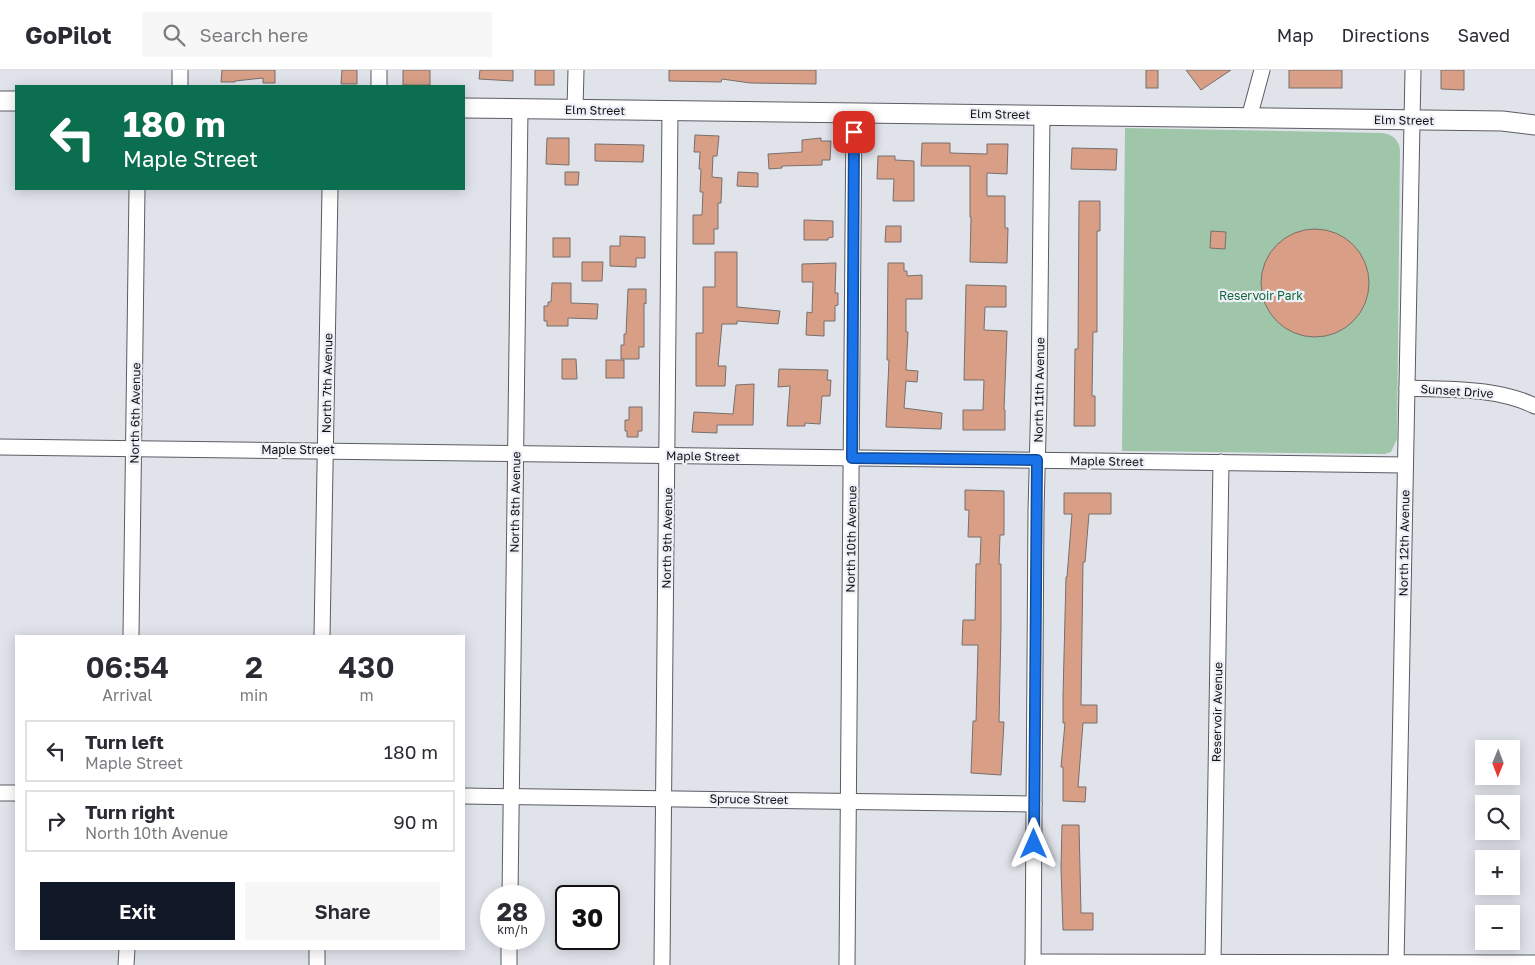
<!DOCTYPE html>
<html lang="en">
<head>
<meta charset="utf-8">
<style>
  :root { --surface:#fff; --page:#f7f7f7; --text:#2b2b33; --muted:#7c7c81; --line:#e1e1e2; --accent:#111827 }
  body { margin:0; font-family:"Golos Text",sans-serif; background:var(--page); color:var(--text); height:100vh; display:flex; flex-direction:column; font-size:19px; white-space:nowrap }
  * { box-sizing:border-box; margin:0 }
  p { font-size:16px; color:var(--muted) }
  .icon { flex:none; width:28px; height:28px; fill:none; stroke:currentColor; stroke-width:2; stroke-linecap:round; stroke-linejoin:round }
  .map { position:relative; flex:1; overflow:hidden }
  .details { position:absolute; left:15px; top:565px; width:450px; height:315px; display:flex; flex-direction:column; background:var(--surface); border-radius:0px; box-shadow:0 2px 12px #0003 }
  .details>* { flex:none }
  .guide { position:absolute; left:15px; top:15px; width:450px; height:105px; border-radius:0px; box-shadow:0 2px 12px #0003; background:#0b6e4f; color:#fff; overflow:hidden }
  .needle { width:32px; rotate:181deg }
  .controls { position:absolute; left:1475px; top:670px; display:grid; gap:10px }
  .controls a { display:grid; place-items:center; width:45px; height:45px; border-radius:0px; background:var(--surface); box-shadow:0 2px 12px #0003; font-size:25px }
  .speed { position:absolute; left:480px; top:815px; display:flex; gap:10px; font-size:25px; font-weight:700; text-align:center }
  .speed>* { display:grid; place-content:center; width:65px; height:65px; border-radius:50%; background:var(--surface); box-shadow:0 2px 12px #0003; line-height:1 }
  .speed small { font-size:12px; font-weight:400 }
  .speed .limit { border:2px solid #111; border-radius:8px; background:#fff; color:#111 }
  .pin { position:absolute; display:grid; place-items:center; width:42px; height:42px; color:#fff; margin:-21px; border-radius:10px; box-shadow:0 2px 8px #0006 }
  .me { position:absolute; width:55px; margin:-28px; rotate:0deg; stroke-linejoin:round; filter:drop-shadow(0 0 4px #0008) }
  .turn { display:flex; align-items:center; gap:18px; height:105px; padding:0 25px; font-size:22px }
  .turn .icon { width:65px; height:65px; stroke-width:2.5 }
  .turn b { display:block; font-size:35px; line-height:42px }
  .eta { display:flex; justify-content:space-evenly; align-items:center; height:85px; text-align:center }
  .eta b { font-size:30px; font-weight:600; line-height:35px }
  .action { display:flex; gap:10px; margin-top:auto; padding:10px 25px }
  .action a { flex:1; height:58px; border-radius:0px; background:var(--accent); color:#fff; font-size:20px; font-weight:600; line-height:58px; text-align:center }
  .action a+a { background:var(--page); color:var(--text) }
  ul { padding:0; list-style:none }
  li { display:flex; align-items:center; gap:15px; height:62px; margin:0 10px 8px; padding:0 15px; border:2px solid var(--line); border-radius:0px }
  li div { flex:1 }
  li b { display:block; font-size:19px }
  li em { font-style:normal }
  header { display:flex; align-items:center; gap:30px; box-sizing:border-box; height:70px; padding:0 25px; background:var(--surface); border-bottom:1px solid var(--line) }
  header strong { font-size:24px }
  nav { display:flex; gap:28px; margin-inline-start:auto; font-size:18px }
  .search { width:350px; height:45px; background:var(--page); display:flex; align-items:center; gap:12px; box-sizing:border-box; padding:0 18px; border-radius:0px; color:var(--muted); font-size:19px }
  .map>svg:first-child { display:block }
  .green { fill:#9fc6a9 }
  .building { fill:#d89f86; stroke:#776f6c }
  .lines { fill:none; stroke-linecap:round; stroke-linejoin:round }
  .minor-casing { stroke:#5b5c63; stroke-width:17 }
  .tertiary-casing { stroke:#5b5c63; stroke-width:21 }
  .minor { stroke:#fff; stroke-width:15 }
  .tertiary { stroke:#fff; stroke-width:19 }
  .route-casing { stroke:#114b97; stroke-width:12 }
  .route { stroke:#1a73e8; stroke-width:9 }
  .labels { text-anchor:middle; dominant-baseline:central; stroke-width:4.5; stroke-linejoin:round; paint-order:stroke }
  .street-label { font-size:12px; fill:#121215; stroke:#eef0f8 }
  .park-label { font-size:12px; fill:#136738; stroke:#eef0f8 }
</style>
</head>
<body>
<header>
<strong>GoPilot</strong>
<div class="search"><svg class="icon" aria-label="search" viewBox="0 0 24 24"><circle cx="10" cy="10" r="6"/><path d="M15 15l6 6"/></svg>Search here</div>
<nav><a>Map</a><a>Directions</a><a>Saved</a></nav>
</header>
<div class="map">
<svg width="1535" height="895" viewBox="0 0 1535 895">
  <rect width="100%" height="100%" fill="#e1e3eb"/>
  <path class="green" d="M 1125,58 L 1383,63 C 1393,65 1399,70 1400,80 L 1397,369 L 1391,382 L 1385,384 L 1122,381 Z"/>
  <g class="building">
    <path d="M 222,0 L 275,0 L 275,13 L 263,13 L 263,8 L 235,11 L 235,12 L 221,12 Z"/>
    <path d="M 342,0 L 357,0 L 357,14 L 341,14 Z"/>
    <rect x="403" y="0" width="27" height="15"/>
    <path d="M 480,0 L 513,0 L 513,11 L 479,9 Z"/>
    <rect x="535" y="0" width="19" height="15"/>
    <path d="M 669,0 L 816,0 L 816,14 L 750,13 L 722,9 L 721,12 L 669,11 Z"/>
    <rect x="1146" y="0" width="12" height="18"/>
    <path d="M 1186,0 L 1231,0 L 1201,20 Z"/>
    <rect x="1289" y="0" width="53" height="18"/>
    <path d="M 1441,0 L 1464,0 L 1464,20 L 1441,19 Z"/>
    <path d="M 695,65 L 719,66 L 717,86 L 713,86 L 712,107 L 722,108 L 721,133 L 718,133 L 718,159 L 714,159 L 714,174 L 693,174 L 693,145 L 702,145 L 703,122 L 700,122 L 701,99 L 699,99 L 700,82 L 694,82 Z"/>
    <path d="M 547,68 L 569,68 L 569,95 L 546,94 Z"/>
    <path d="M 821,68 L 821,71 L 831,71 L 830,90 L 822,90 L 822,95 L 782,96 L 782,98 L 769,99 L 768,84 L 802,82 L 802,70 Z"/>
    <path d="M 922,73 L 950,73 L 950,83 L 987,84 L 987,74 L 1008,74 L 1007,104 L 987,103 L 987,126 L 1005,126 L 1005,158 L 1008,158 L 1007,193 L 970,192 L 971,147 L 970,147 L 970,96 L 921,96 Z"/>
    <path d="M 595,74 L 644,75 L 643,92 L 595,91 Z"/>
    <path d="M 1072,78 L 1117,79 L 1116,100 L 1071,99 Z"/>
    <path d="M 878,86 L 895,86 L 895,90 L 914,91 L 914,131 L 893,131 L 894,109 L 877,109 Z"/>
    <path d="M 565,102 L 579,102 L 578,115 L 565,115 Z"/>
    <path d="M 738,102 L 758,103 L 758,117 L 737,116 Z"/>
    <path d="M 1079,131 L 1100,131 L 1100,161 L 1097,161 L 1097,262 L 1093,262 L 1092,326 L 1095,326 L 1095,356 L 1074,356 L 1075,279 L 1078,279 Z"/>
    <path d="M 804,150 L 833,151 L 833,167 L 828,168 L 828,170 L 804,170 Z"/>
    <path d="M 886,156 L 901,156 L 901,172 L 885,172 Z"/>
    <circle cx="1315" cy="213" r="54"/>
    <path d="M 1211,161 L 1226,162 L 1225,179 L 1210,178 Z"/>
    <path d="M 620,166 L 645,167 L 645,188 L 636,188 L 636,197 L 610,196 L 610,176 L 620,176 Z"/>
    <rect x="553" y="168" width="17" height="19"/>
    <path d="M 715,182 L 737,182 L 737,237 L 780,241 L 778,254 L 737,251 L 737,254 L 722,254 L 718,296 L 726,296 L 725,316 L 696,316 L 696,263 L 703,263 L 703,217 L 715,217 Z"/>
    <path d="M 582,192 L 603,192 L 602,211 L 582,211 Z"/>
    <path d="M 836,193 L 835,223 L 838,223 L 838,235 L 835,236 L 835,251 L 824,251 L 824,266 L 806,265 L 807,242 L 812,243 L 813,212 L 802,212 L 802,194 Z"/>
    <path d="M 888,193 L 904,193 L 904,201 L 907,201 L 907,206 L 922,205 L 922,229 L 906,229 L 906,262 L 908,262 L 906,300 L 918,301 L 917,312 L 906,311 L 904,338 L 942,343 L 941,359 L 886,357 L 889,290 L 887,290 Z"/>
    <path d="M 552,213 L 571,213 L 571,233 L 598,234 L 597,249 L 568,248 L 568,256 L 547,256 L 547,251 L 544,251 L 544,236 L 548,236 L 548,232 L 551,232 Z"/>
    <path d="M 966,215 L 1006,216 L 1006,237 L 985,237 L 984,260 L 1007,261 L 1004,340 L 1005,340 L 1005,360 L 963,360 L 963,340 L 983,340 L 984,310 L 964,310 Z"/>
    <path d="M 628,219 L 646,219 L 646,234 L 644,233 L 644,277 L 639,277 L 639,289 L 621,289 L 621,275 L 624,275 L 624,264 L 626,264 Z"/>
    <path d="M 562,289 L 576,289 L 577,309 L 562,309 Z"/>
    <rect x="606" y="290" width="18" height="18"/>
    <path d="M 779,299 L 828,300 L 827,310 L 831,310 L 830,326 L 822,326 L 820,354 L 805,353 L 805,356 L 787,356 L 790,316 L 778,317 Z"/>
    <path d="M 754,314 L 753,355 L 717,355 L 717,363 L 692,362 L 694,342 L 733,344 L 736,315 Z"/>
    <path d="M 629,337 L 642,337 L 642,361 L 638,361 L 638,367 L 627,367 L 627,361 L 625,361 L 625,350 L 629,350 Z"/>
    <path d="M 965,420 L 1004,421 L 1004,465 L 1000,465 L 999,494 L 1001,494 L 1001,556 L 999,652 L 1004,652 L 1001,705 L 971,703 L 973,651 L 976,651 L 978,575 L 962,575 L 963,550 L 975,550 L 976,494 L 980,494 L 981,467 L 968,467 L 969,440 L 965,440 Z"/>
    <path d="M 1064,423 L 1111,423 L 1111,444 L 1089,444 L 1085,492 L 1083,492 L 1081,635 L 1097,635 L 1097,653 L 1083,653 L 1078,717 L 1086,717 L 1085,732 L 1063,731 L 1063,697 L 1061,697 L 1065,653 L 1063,653 L 1063,626 L 1066,507 L 1067,507 L 1072,444 L 1064,444 Z"/>
    <path d="M 1062,755 L 1079,755 L 1081,843 L 1093,843 L 1093,860 L 1063,860 L 1061,798 Z"/>
  </g>
  <g class="lines">
    <g class="minor-casing">
      <g id="minor">
        <path d="M 180,16 L 180,0"/>
        <path d="M 379,16 L 379,0"/>
        <path d="M 575,39 L 576,0"/>
        <path d="M 1249,48 L 1262,0"/>
        <path d="M 1407,318 C 1450,320 1495,317 1535,336"/>
        <path d="M 0,377 L 1405,395"/>
        <path d="M 131,566 L 137,119"/>
        <path d="M 322,566 L 330,119"/>
        <path d="M 0,723 L 16,723"/>
        <path d="M 464,726 L 1034,734"/>
        <path d="M 510,826 L 520,39"/>
        <path d="M 1033,892 L 1535,893"/>
        <path d="M 1213,892 L 1221,392"/>
        <path d="M 126,895 L 127,879"/>
        <path d="M 317,895 L 317,879"/>
        <path d="M 509,895 L 509,869"/>
        <path d="M 662,895 L 670,41"/>
        <path d="M 847,895 L 854,43"/>
        <path d="M 1033,895 L 1036,441 L 1039,326 L 1042,45"/>
        <path d="M 1396,895 L 1413,0"/>
      </g>
    </g>
    <g class="tertiary-casing">
      <g id="tertiary">
        <path d="M 0,31 L 16,31"/>
        <path d="M 464,38 L 1502,51 L 1535,55"/>
      </g>
    </g>
    <use href="#minor" class="minor"/>
    <use href="#tertiary" class="tertiary"/>
  </g>
  <g class="lines">
    <g class="route-casing">
      <path id="route" d="M 854,62 L 852,388 L 1037,390 L 1034,774"/>
    </g>
    <use href="#route" class="route"/>
  </g>
  <g class="labels">
    <g class="street-label">
      <text transform="translate(595 40) rotate(1)">Elm Street</text>
      <text transform="translate(1000 44) rotate(1)">Elm Street</text>
      <text transform="translate(1404 50) rotate(1)">Elm Street</text>
      <text transform="translate(327 313) rotate(-89)">North 7th Avenue</text>
      <text transform="translate(1039 320) rotate(-89)">North 11th Avenue</text>
      <text transform="translate(1457 321) rotate(4)">Sunset Drive</text>
      <text transform="translate(135 343) rotate(-89)">North 6th Avenue</text>
      <text x="298" y="379">Maple Street</text>
      <text transform="translate(703 386) rotate(1)">Maple Street</text>
      <text transform="translate(1107 391) rotate(1)">Maple Street</text>
      <text transform="translate(515 432) rotate(-89)">North 8th Avenue</text>
      <text transform="translate(667 468) rotate(-89)">North 9th Avenue</text>
      <text transform="translate(851 469) rotate(-89)">North 10th Avenue</text>
      <text transform="translate(1404 473) rotate(-89)">North 12th Avenue</text>
      <text transform="translate(1217 642) rotate(-89)">Reservoir Avenue</text>
      <text transform="translate(749 729) rotate(1)">Spruce Street</text>
    </g>
    <g class="park-label">
      <text x="1261" y="225">Reservoir Park</text>
    </g>
  </g>
</svg>
<div class="controls">
<a><svg class="needle" viewBox="-14 -14 28 28"><path d="M0-13l5 13h-10z" fill="#e53935"/><path d="M0 13l5-13h-10z" fill="#7c7c81"/></svg></a>
<a><svg class="icon" aria-label="search" viewBox="0 0 24 24"><circle cx="10" cy="10" r="6"/><path d="M15 15l6 6"/></svg></a>
<a>+</a>
<a>−</a>
</div>
<div class="speed"><div>28<small>km/h</small></div><div class="limit">30</div></div>
<div class="pin" style="left:854px;top:62px;background:#d93025"><svg class="icon" aria-label="arrive" viewBox="0 0 24 24"><path d="M6 21V4h12l-3 4 3 4H6"/></svg></div>
<svg class="me" style="left:1034px;top:774px" viewBox="-20 -20 40 40"><path d="M0-17L14 15 0 8-14 15z" fill="#1a73e8" stroke="#fff" stroke-width="4"/></svg>
<div class="guide">
<div class="turn"><svg class="icon" aria-label="left" viewBox="0 0 24 24"><path d="M17 20v-9H6M10 6l-5 5 5 5"/></svg><div><b>180 m</b>Maple Street</div></div>
</div>
<section class="details">
<div class="eta">
<div><b>06:54</b><p>Arrival</p></div>
<div><b>2</b><p>min</p></div>
<div><b>430</b><p>m</p></div>
</div>
<ul>
<li><svg class="icon" aria-label="left" viewBox="0 0 24 24"><path d="M17 20v-9H6M10 6l-5 5 5 5"/></svg><div><b>Turn left</b><p>Maple Street</p></div><em>180 m</em></li>
<li><svg class="icon" aria-label="right" viewBox="0 0 24 24"><path d="M7 20v-9h11M14 6l5 5-5 5"/></svg><div><b>Turn right</b><p>North 10th Avenue</p></div><em>90 m</em></li>
</ul>
<div class="action"><a>Exit</a><a>Share</a></div>
</section>
</div>
</body>
</html>
